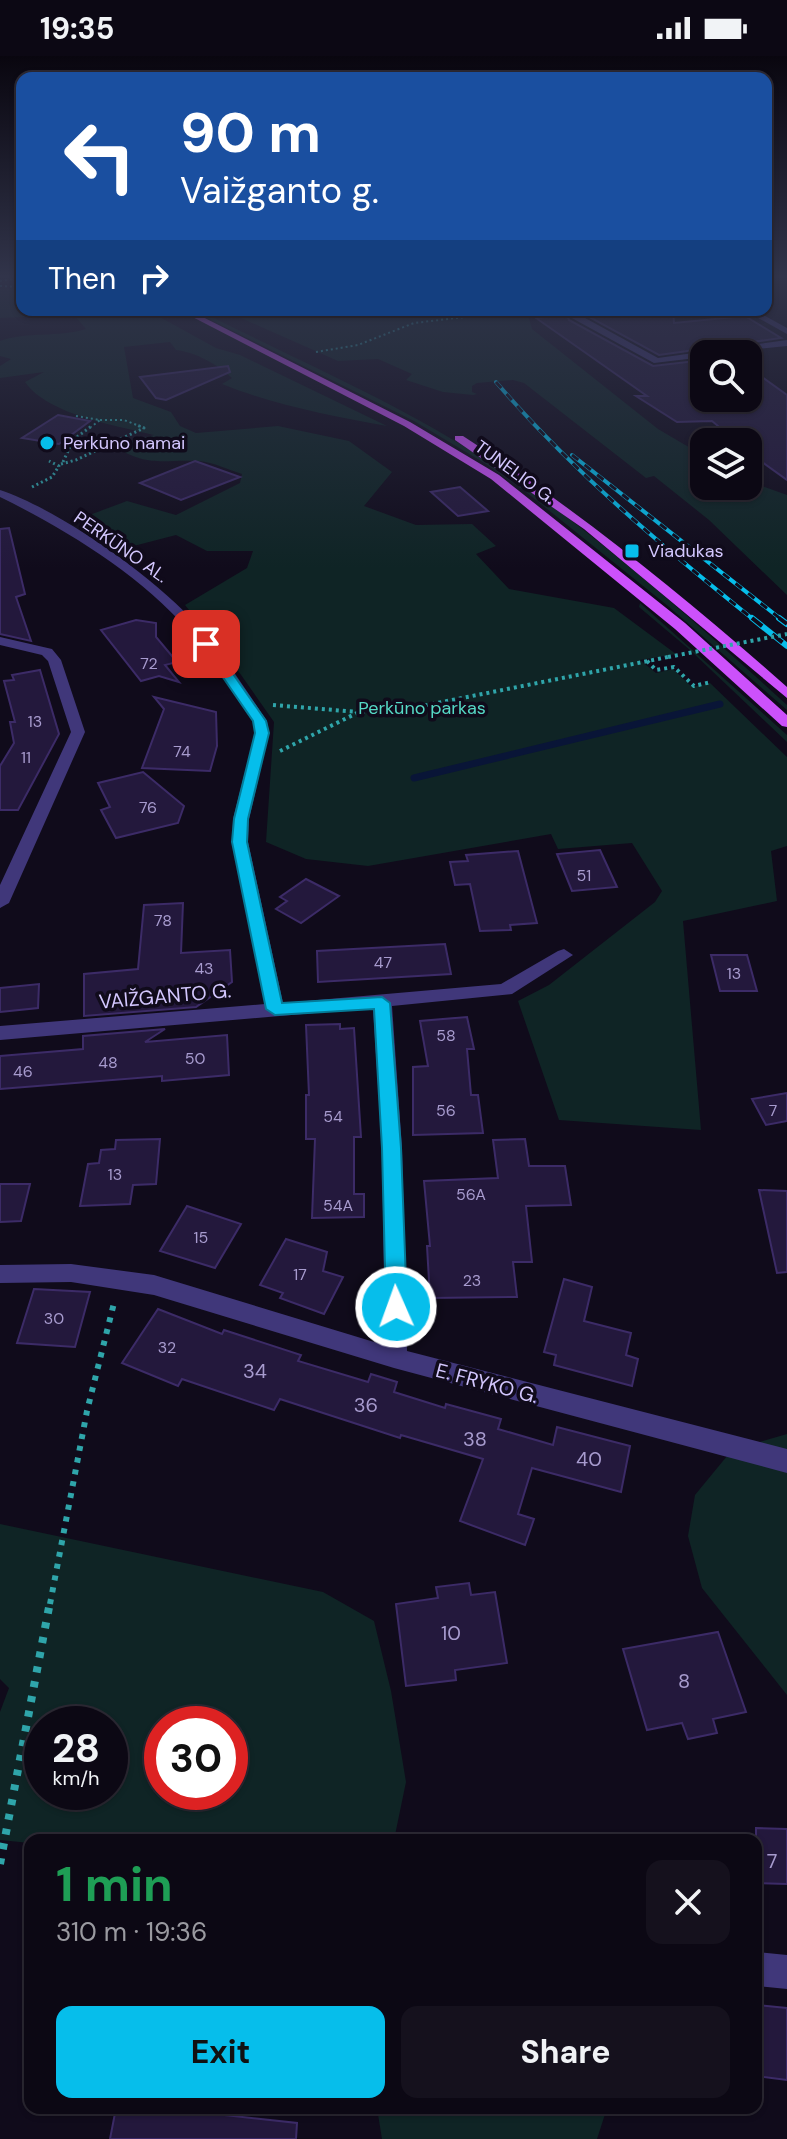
<!DOCTYPE html>
<html lang="en">
<head>
<meta charset="utf-8">
<style>
  :root { --surface:#0c0814; --page:#15111d; --text:#f1f3f6; --muted:#9a9aa0; --line:#2c2934; --accent:#06beeb }
  body { margin:0; font-family:"DM Sans",sans-serif; background:var(--page); color:var(--text); height:100vh; display:flex; flex-direction:column; font-size:30px; white-space:nowrap }
  * { box-sizing:border-box; margin:0 }
  p { font-size:26px; color:var(--muted) }
  .icon { flex:none; width:44px; height:44px; fill:none; stroke:currentColor; stroke-width:2; stroke-linecap:round; stroke-linejoin:round }
  .map { position:relative; flex:1; overflow:hidden }
  .side { position:absolute; left:24px; top:1778px; width:738px; height:280px; display:flex; flex-direction:column; background:var(--surface); border-radius:16px; box-shadow:0 2px 6px #0004,0 0 0 2px var(--line) }
  .side>* { flex:none }
  .top-card { position:absolute; left:16px; top:16px; width:756px; height:244px; border-radius:16px; box-shadow:0 2px 6px #0004,0 0 0 2px var(--line); background:#1a4fa0; color:#fff; overflow:hidden }
  .tools { position:absolute; left:690px; top:284px; display:grid; gap:16px }
  .tools a { display:grid; place-items:center; width:72px; height:72px; border-radius:16px; background:var(--surface); box-shadow:0 2px 6px #0004,0 0 0 2px var(--line); font-size:40px }
  .speed { position:absolute; left:24px; top:1650px; display:flex; gap:16px; font-size:40px; font-weight:700; text-align:center }
  .speed>* { display:grid; place-content:center; width:104px; height:104px; border-radius:50%; background:var(--surface); box-shadow:0 2px 6px #0004,0 0 0 2px var(--line); line-height:1 }
  .speed small { font-size:20px; font-weight:400 }
  .speed .limit { border:12px solid #d22; background:#fff; color:#111 }
  .pin { position:absolute; display:grid; place-items:center; width:68px; height:68px; color:#fff; margin:-34px; border-radius:16px; box-shadow:0 4px 12px #0006 }
  .me { position:absolute; width:88px; margin:-44px; rotate:358deg; stroke-linejoin:round; filter:drop-shadow(0 0 6px #0008) }
  .turn { display:flex; align-items:center; gap:28px; height:168px; padding:0 32px; font-size:36px }
  .turn .icon { width:104px; height:104px; stroke-width:2.5 }
  .turn b { display:block; font-size:56px; line-height:68px }
  .then { display:flex; align-items:center; height:76px; padding:0 32px; background:#0003; gap:16px; font-size:30px }
  .round { display:grid; place-items:center; flex:none; width:84px; height:84px; border-radius:16px; background:var(--page) }
  .overview { display:flex; align-items:center; justify-content:space-between; height:136px; padding:0 32px }
  h1 { font-size:48px; font-weight:700; line-height:60px; color:#1e9e55 }
  .action { display:flex; gap:16px; margin-top:auto; padding:16px 32px }
  .action a { flex:1; height:92px; border-radius:16px; background:var(--accent); color:#111; font-size:32px; font-weight:700; line-height:92px; text-align:center }
  .action a+a { background:var(--page); color:var(--text) }
  .status { display:flex; justify-content:space-between; align-items:center; height:56px; padding:0 40px; background:var(--surface); direction:ltr }
  .status svg { height:22px; fill:currentColor }
  .map>svg:first-child { display:block }
  .green { fill:#0f2425; fill-rule:evenodd }
  .lines { fill:none; stroke-linecap:round; stroke-linejoin:round }
  .stream { stroke:#091537; stroke-width:7 }
  .building { fill:#23183c; stroke:#3c2b67; stroke-width:2 }
  .path-far4 { stroke:#2fa5aa; stroke-width:2; stroke-dasharray:2 3; stroke-linecap:butt }
  .path-far3 { stroke:#2fa5aa; stroke-width:3; stroke-dasharray:2 3; stroke-linecap:butt }
  .path-far2 { stroke:#2fa5aa; stroke-width:4; stroke-dasharray:3 4; stroke-linecap:butt }
  .path-far1 { stroke:#2fa5aa; stroke-width:6; stroke-dasharray:5 7; stroke-linecap:butt }
  .path { stroke:#2fa5aa; stroke-width:8; stroke-dasharray:6 9; stroke-linecap:butt }
  .street { fill:#40377a; fill-rule:evenodd }
  .primary { fill:#cc51fb; fill-rule:evenodd }
  .rail-far1-casing { stroke:#06beeb; stroke-width:4 }
  .rail-casing { stroke:#06beeb; stroke-width:6 }
  .rail-far1 { stroke:#100b1b; stroke-width:3; stroke-dasharray:8; stroke-linecap:butt }
  .rail { stroke:#100b1b; stroke-width:4; stroke-dasharray:13; stroke-linecap:butt }
  .path-bridge { stroke:#2fa5aa; stroke-width:4; stroke-dasharray:3 4; stroke-linecap:butt }
  .route { fill:#06beeb; stroke:#047c99; stroke-width:2 }
  .poi-dot { fill:#06beeb; stroke:#100b1b; stroke-width:3 }
  .labels { text-anchor:middle; dominant-baseline:central; stroke-width:7; stroke-linejoin:round; paint-order:stroke }
  .number-label { font-size:16px; fill:#a79bce }
  .far-poi-label { font-size:18px; fill:#d3c7fe; stroke:#100b1b; text-anchor:start }
  .far-street-label { font-size:18px; fill:#d3c7fe; stroke:#100b1b }
  .far-park-label { font-size:18px; fill:#56dac6; stroke:#100b1b }
  .street-label { font-size:20px; fill:#d3c7fe; stroke:#100b1b }
  .near-number-label { font-size:20px; fill:#a79bce }
</style>
</head>
<body>
<div class="status"><b>19:35</b><svg viewBox="0 0 49 12"><path d="M0 12V9h3v3zM5 12V6h3v6zM10 12V3h3v9zM15 12V0h3v12zM26 1h20v11H26zM47 4h2v5h-2z"/></svg></div>
<div class="map">
<svg width="787" height="2083" viewBox="0 0 787 2083">
  <rect width="100%" height="100%" fill="#100b1b"/>
  <g class="green">
    <path d="M 0,233 L 22,233 L 22,254 L 147,254 L 216,292 L 240,299 L 387,370 C 331,360 274,349 222,328 L 232,322 C 217,308 195,296 176,294 L 170,286 L 124,291 L 133,342 L 171,356 L 180,370 L 196,377 L 278,370 L 349,385 L 392,416 L 364,450 L 416,469 L 472,468 L 496,490 L 476,498 L 509,533 L 614,552 L 676,598 L 640,604 L 656,617 L 673,613 L 692,631 L 710,627 L 787,701 L 787,790 L 771,795 L 777,845 L 683,865 L 701,1074 L 559,1064 L 518,945 L 549,929 L 655,846 L 662,835 L 632,787 L 558,793 L 551,778 L 368,810 L 306,803 L 266,786 L 274,666 L 239,616 L 185,549 L 247,512 L 253,495 L 207,495 L 176,479 L 122,493 L 76,464 L 127,445 L 176,459 L 240,427 L 242,418 C 229,414 213,406 199,405 C 163,403 148,412 114,390 L 154,379 C 118,370 48,359 25,326 L 44,316 L 0,322 L 0,310 L 11,303 L 0,300 L 0,285 C 27,275 57,282 86,273 L 74,259 L 0,262 Z"/>
    <path d="M 191,254 L 202,256 C 299,305 401,348 492,408 C 594,475 697,567 787,649 L 787,654 L 668,550 L 526,436 L 486,408 L 414,365 Z"/>
    <path d="M 223,254 L 536,254 L 528,259 L 532,273 L 658,373 L 704,400 L 704,430 L 748,430 L 748,425 L 787,439 L 787,539 L 709,464 L 654,420 L 646,422 L 524,327 L 513,324 L 477,327 L 472,330 L 472,336 L 477,338 L 473,339 L 443,336 L 406,324 L 412,318 L 378,303 L 338,305 Z"/>
    <path d="M 640,547 L 787,679 L 787,686 L 690,594 L 639,551 Z"/>
    <path d="M 787,1378 L 787,1639 L 702,1532 L 688,1480 L 695,1439 L 732,1394 Z"/>
    <path d="M 0,1468 L 323,1536 L 374,1565 L 391,1635 L 406,1726 L 394,1784 L 30,1784 L 30,1787 L 0,1784 L 0,1656 L 9,1632 L 0,1623 ZM 110,1668 L 110,1736 L 42,1736 L 42,1668 ZM 230,1668 L 230,1736 L 162,1736 L 162,1668 Z"/>
    <path d="M 377,2052 L 607,2052 L 597,2083 L 382,2083 Z"/>
  </g>
  <g class="lines">
    <path class="stream" d="M 414,722 L 720,648"/>
  </g>
  <g class="building">
    <path d="M 590,254 L 673,254 L 674,267 L 745,260 L 781,282 L 659,299 L 580,256 Z"/>
    <path d="M 567,258 L 569,264 L 653,310 L 704,304 L 704,342 L 748,342 L 748,311 L 787,339 L 787,424 L 748,396 L 748,386 L 737,386 L 712,365 L 677,366 L 636,340 L 647,340 L 536,262 Z"/>
    <path d="M 228,310 L 230,316 L 166,344 L 156,342 L 140,321 Z"/>
    <path d="M 58,359 L 90,365 L 59,388 L 22,382 Z"/>
    <path d="M 195,405 L 240,421 L 181,444 L 140,427 Z"/>
    <path d="M 460,431 L 488,455 L 458,460 L 431,436 Z"/>
    <path d="M 9,472 L 25,538 L 16,541 L 31,585 L 0,578 L 0,473 Z"/>
    <path d="M 136,564 L 156,567 L 156,581 L 177,606 L 165,609 L 179,626 L 159,620 L 141,625 L 101,574 Z"/>
    <path d="M 40,614 L 59,678 L 18,754 L 0,754 L 0,710 L 14,687 L 10,666 L 15,666 L 4,625 L 14,624 L 12,619 Z"/>
    <path d="M 154,641 L 216,656 L 217,690 L 210,715 L 142,712 L 164,653 Z"/>
    <path d="M 143,716 L 184,750 L 178,767 L 116,782 L 101,754 L 110,751 L 98,727 Z"/>
    <path d="M 600,794 L 617,831 L 572,835 L 557,798 Z"/>
    <path d="M 518,795 L 537,867 L 510,869 L 511,874 L 480,875 L 470,828 L 455,829 L 450,806 L 468,805 L 466,799 Z"/>
    <path d="M 306,823 L 339,840 L 301,867 L 276,853 L 287,845 L 280,841 Z"/>
    <path d="M 183,847 L 181,897 L 230,894 L 232,926 L 196,951 L 84,960 L 84,918 L 138,913 L 144,849 Z"/>
    <path d="M 445,888 L 451,918 L 318,926 L 317,895 Z"/>
    <path d="M 711,899 L 747,899 L 757,935 L 720,935 Z"/>
    <path d="M 39,928 L 38,952 L 0,956 L 0,932 Z"/>
    <path d="M 467,961 L 474,993 L 467,993 L 471,1039 L 478,1039 L 483,1077 L 413,1079 L 413,1011 L 428,1010 L 420,965 Z"/>
    <path d="M 340,968 L 340,973 L 354,972 L 361,1081 L 354,1081 L 354,1138 L 364,1138 L 364,1161 L 312,1162 L 315,1083 L 306,1083 L 306,1039 L 309,1039 L 306,969 Z"/>
    <path d="M 165,973 L 145,986 L 227,979 L 229,1019 L 162,1025 L 162,1020 L 0,1033 L 0,1000 L 83,993 L 83,980 Z"/>
    <path d="M 787,1037 L 787,1065 L 766,1069 L 752,1043 Z"/>
    <path d="M 160,1083 L 156,1128 L 133,1129 L 130,1148 L 80,1150 L 88,1108 L 99,1107 L 101,1094 L 115,1093 L 116,1084 Z"/>
    <path d="M 525,1083 L 529,1110 L 565,1110 L 571,1149 L 526,1150 L 532,1206 L 513,1206 L 517,1241 L 430,1242 L 427,1190 L 430,1190 L 424,1125 L 498,1122 L 493,1084 Z"/>
    <path d="M 0,1128 L 30,1128 L 21,1165 L 0,1166 Z"/>
    <path d="M 759,1134 L 787,1135 L 787,1216 L 777,1217 Z"/>
    <path d="M 187,1150 L 241,1168 L 215,1212 L 160,1195 Z"/>
    <path d="M 286,1183 L 327,1196 L 323,1215 L 343,1221 L 324,1258 L 280,1242 L 283,1237 L 260,1229 Z"/>
    <path d="M 564,1223 L 592,1231 L 584,1265 L 631,1277 L 626,1299 L 638,1303 L 632,1330 L 554,1309 L 556,1299 L 544,1296 Z"/>
    <path d="M 34,1233 L 90,1236 L 75,1291 L 17,1287 Z"/>
    <path d="M 158,1253 L 222,1278 L 224,1274 L 301,1299 L 298,1305 L 368,1326 L 371,1318 L 397,1326 L 394,1336 L 445,1352 L 446,1348 L 501,1363 L 498,1373 L 553,1389 L 557,1371 L 630,1390 L 621,1436 L 532,1412 L 518,1458 L 534,1463 L 525,1489 L 460,1465 L 483,1403 L 401,1379 L 400,1382 L 280,1343 L 274,1354 L 182,1323 L 178,1330 L 122,1307 Z"/>
    <path d="M 469,1527 L 471,1539 L 495,1536 L 507,1607 L 455,1614 L 456,1624 L 406,1630 L 396,1548 L 438,1542 L 436,1531 Z"/>
    <path d="M 718,1576 L 746,1656 L 713,1663 L 717,1677 L 688,1683 L 682,1667 L 647,1674 L 623,1593 Z"/>
    <path d="M 756,1772 L 787,1773 L 787,1828 L 756,1827 Z"/>
    <path d="M 756,1949 L 787,1952 L 787,2024 L 756,2020 Z"/>
    <path d="M 116,2052 L 161,2052 L 297,2067 L 296,2083 L 110,2083 Z"/>
  </g>
  <g class="lines">
    <g class="path-far4">
      <path d="M 0,225 L 22,222"/>
      <path d="M 0,230 L 22,231"/>
      <path d="M 316,296 L 358,289 L 414,267 L 473,260 L 469,254"/>
      <path d="M 76,360 L 100,364 L 91,371"/>
      <path d="M 100,364 L 124,364 L 142,371"/>
    </g>
    <g class="path-far3">
      <path d="M 73,384 L 93,369"/>
      <path d="M 63,406 L 73,384 L 66,383"/>
      <path d="M 61,408 L 76,404 L 144,372 L 137,369"/>
      <path d="M 32,431 L 52,421 L 59,410 L 49,405"/>
    </g>
    <g class="path-far2">
      <path d="M 647,605 L 656,614 L 674,611 L 694,630 L 711,626"/>
      <path d="M 273,649 L 358,656"/>
      <path d="M 280,695 L 359,656 L 427,649 L 668,601"/>
    </g>
    <path class="path-far1" d="M 50,1548 L 87,1355 L 114,1247"/>
    <path class="path" d="M 0,1808 L 50,1546"/>
    <g class="street">
      <path d="M 744,254 L 754,254 L 787,272 L 787,278 Z"/>
      <path d="M 570,257 L 576,257 L 658,302 L 787,284 L 787,290 L 704,298 L 704,301 L 654,307 L 570,261 Z"/>
      <path d="M 0,434 C 60,454 156,522 198,570 C 224,599 245,633 267,665 L 269,677 L 249,763 L 248,786 L 283,947 L 501,928 L 558,895 L 564,893 L 573,899 L 512,938 L 392,950 L 402,1092 L 407,1295 L 787,1393 L 787,1417 L 394,1312 L 154,1239 L 71,1226 L 0,1227 L 0,1209 L 71,1208 L 154,1219 L 384,1289 L 385,1283 L 382,1092 L 373,952 L 0,984 L 0,970 L 265,948 L 232,786 L 233,763 L 255,677 L 253,665 C 232,635 213,603 189,575 C 139,518 67,474 0,441 Z"/>
      <path d="M 0,581 L 52,593 L 61,604 L 85,676 L 9,847 L 0,852 L 0,829 L 71,676 L 48,605 L 42,599 L 0,589 Z"/>
      <path d="M 756,1896 L 787,1899 L 787,1933 L 756,1930 Z"/>
    </g>
    <g class="primary">
      <path d="M 179,254 L 189,254 L 410,366 L 499,419 L 685,567 L 787,659 L 787,671 L 782,670 L 675,573 L 491,423 L 404,370 Z"/>
      <path d="M 455,380 L 463,380 C 578,454 684,540 787,631 L 787,642 L 584,473 L 455,384 Z"/>
    </g>
    <g class="rail-far1-casing">
      <g id="rail-far1">
        <path d="M 496,326 C 573,416 662,490 754,564"/>
        <path d="M 572,399 L 782,564"/>
      </g>
    </g>
    <g class="rail-casing">
      <g id="rail">
        <path d="M 752,562 L 787,590"/>
        <path d="M 779,562 L 787,568"/>
      </g>
    </g>
    <use href="#rail-far1" class="rail-far1"/>
    <use href="#rail" class="rail"/>
    <path class="path-bridge" d="M 668,601 L 787,578"/>
  </g>
  <linearGradient id="sky" x2="0" y2="1"><stop stop-color="#09060f"/><stop offset="0.43" stop-color="#31344a"/><stop offset="1" stop-color="#31344a" stop-opacity="0"/></linearGradient>
  <rect width="787" height="512" fill="url(#sky)"/>
  <path class="route" d="M 202,585 L 210,585 L 266,665 L 269,677 L 248,763 L 247,786 L 282,947 L 382,941 L 390,947 L 401,1092 L 407,1251 L 404,1257 L 396,1260 L 389,1257 L 386,1251 L 382,1092 L 374,953 L 275,959 L 266,953 L 232,786 L 234,763 L 255,677 L 253,665 L 200,588 Z"/>
  <g class="poi-dot">
    <circle cx="47" cy="387" r="8"/>
    <rect x="624" y="487" width="16" height="16" rx="4"/>
  </g>
  <g class="labels">
    <g class="number-label">
      <text x="149" y="607">72</text>
      <text x="35" y="665">13</text>
      <text x="182" y="695">74</text>
      <text x="26" y="701">11</text>
      <text x="148" y="751">76</text>
      <text x="584" y="819">51</text>
      <text x="163" y="864">78</text>
      <text x="383" y="906">47</text>
      <text x="204" y="912">43</text>
      <text x="734" y="917">13</text>
      <text x="446" y="979">58</text>
      <text x="195" y="1002">50</text>
      <text x="108" y="1006">48</text>
      <text x="23" y="1015">46</text>
      <text x="446" y="1054">56</text>
      <text x="773" y="1054">7</text>
      <text x="333" y="1060">54</text>
      <text x="115" y="1118">13</text>
      <text x="471" y="1138">56A</text>
      <text x="338" y="1149">54A</text>
      <text x="201" y="1181">15</text>
      <text x="300" y="1218">17</text>
      <text x="472" y="1224">23</text>
      <text x="54" y="1262">30</text>
      <text x="167" y="1291">32</text>
    </g>
    <g class="far-poi-label">
      <text x="63" y="387">Perkūno namai</text>
      <text x="648" y="495">Viadukas</text>
    </g>
    <g class="far-street-label">
      <text transform="translate(515 416) rotate(36)">TUNELIO G.</text>
      <text transform="translate(121 491) rotate(35)">PERKŪNO AL.</text>
    </g>
    <g class="far-park-label">
      <text x="422" y="652">Perkūno parkas</text>
    </g>
    <g class="street-label">
      <text transform="translate(165 940) rotate(-5)">VAIŽGANTO G.</text>
      <text transform="translate(487 1327) rotate(15)">E. FRYKO G.</text>
    </g>
    <g class="near-number-label">
      <text x="255" y="1315">34</text>
      <text x="366" y="1349">36</text>
      <text x="475" y="1383">38</text>
      <text x="589" y="1403">40</text>
      <text x="451" y="1577">10</text>
      <text x="684" y="1625">8</text>
      <text x="772" y="1805">7</text>
    </g>
  </g>
</svg>
<div class="tools">
<a><svg class="icon" aria-label="search" viewBox="0 0 24 24"><circle cx="10" cy="10" r="6"/><path d="M15 15l6 6"/></svg></a>
<a><svg class="icon" aria-label="layers" viewBox="0 0 24 24"><path d="M12 4l9 5-9 5-9-5zM3 14l9 5 9-5"/></svg></a>
</div>
<div class="speed"><div>28<small>km/h</small></div><div class="limit">30</div></div>
<div class="pin" style="left:206px;top:588px;background:#d93025"><svg class="icon" aria-label="arrive" viewBox="0 0 24 24"><path d="M6 21V4h12l-3 4 3 4H6"/></svg></div>
<svg class="me" style="left:396px;top:1251px" viewBox="-20 -20 40 40"><circle r="17" fill="#06beeb" stroke="#fff" stroke-width="3"/><path d="M0-11L8 9 0 5-8 9z" fill="#fff"/></svg>
<div class="top-card">
<div class="turn"><svg class="icon" aria-label="left" viewBox="0 0 24 24"><path d="M17 20v-9H6M10 6l-5 5 5 5"/></svg><div><b>90 m</b>Vaižganto g.</div></div>
<div class="then">Then<svg class="icon" aria-label="right" viewBox="0 0 24 24"><path d="M7 20v-9h11M14 6l5 5-5 5"/></svg></div>
</div>
<section class="side">
<div class="overview"><div><h1>1 min</h1><p>310 m · 19:36</p></div><a class="round"><svg class="icon" aria-label="close" viewBox="0 0 24 24"><path d="M6 6l12 12M18 6L6 18"/></svg></a></div>
<div class="action"><a>Exit</a><a>Share</a></div>
</section>
</div>
</body>
</html>
